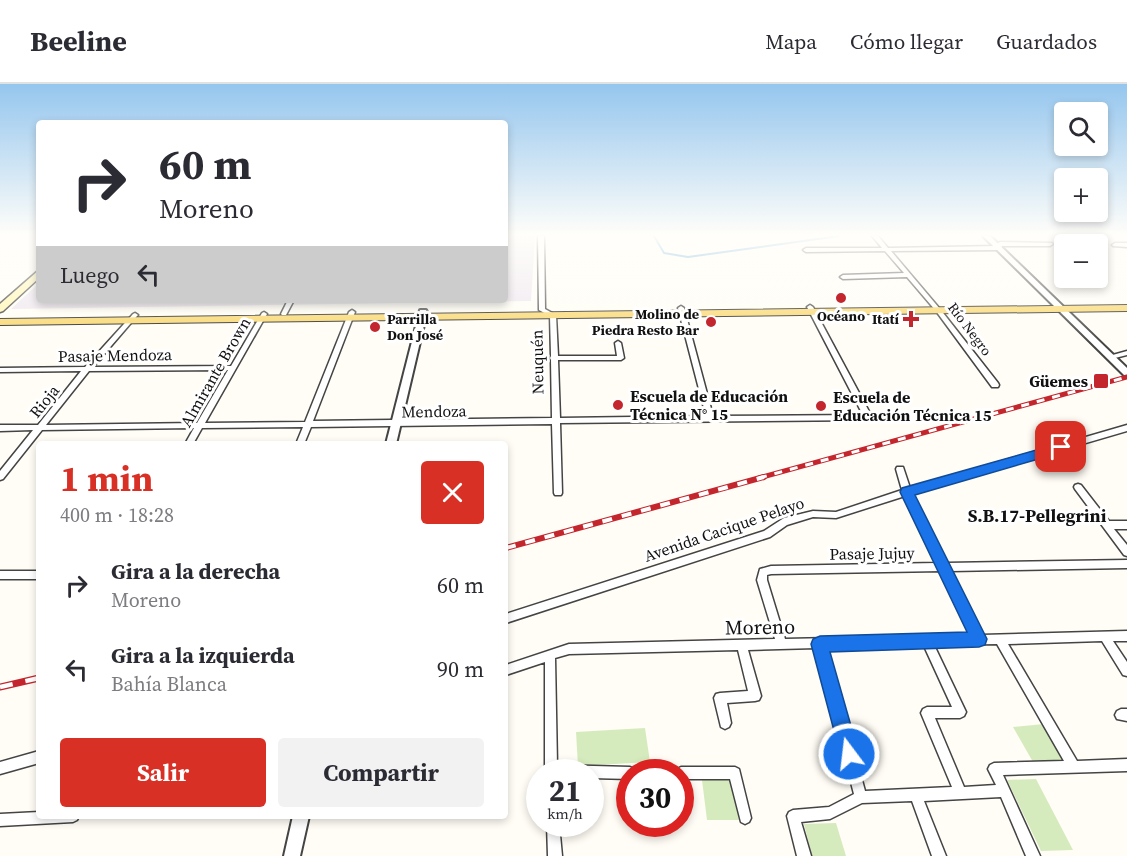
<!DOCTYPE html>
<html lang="es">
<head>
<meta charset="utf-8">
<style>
  :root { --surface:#fff; --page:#f2f2f3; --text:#2b2b33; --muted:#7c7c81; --line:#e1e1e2; --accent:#d93025 }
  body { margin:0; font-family:"Source Serif 4",serif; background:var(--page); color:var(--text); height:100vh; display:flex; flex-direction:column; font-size:22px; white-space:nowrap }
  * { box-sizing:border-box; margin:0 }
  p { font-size:20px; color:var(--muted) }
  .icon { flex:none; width:33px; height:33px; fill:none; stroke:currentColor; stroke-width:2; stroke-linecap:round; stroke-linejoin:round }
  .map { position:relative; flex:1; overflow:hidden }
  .panel { position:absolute; left:36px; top:357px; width:472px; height:378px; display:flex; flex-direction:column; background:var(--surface); border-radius:6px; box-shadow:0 3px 9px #0003 }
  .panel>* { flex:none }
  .banner { position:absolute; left:36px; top:36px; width:472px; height:183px; border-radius:6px; box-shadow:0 3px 9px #0003; background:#fff; color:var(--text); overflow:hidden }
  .buttons { position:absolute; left:1054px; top:18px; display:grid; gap:12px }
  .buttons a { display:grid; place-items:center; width:54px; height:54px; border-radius:6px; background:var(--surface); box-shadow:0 3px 9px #0003; font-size:30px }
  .speed { position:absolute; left:526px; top:675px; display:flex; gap:12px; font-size:30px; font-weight:700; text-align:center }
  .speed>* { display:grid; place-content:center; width:78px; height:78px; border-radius:50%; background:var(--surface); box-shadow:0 3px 9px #0003; line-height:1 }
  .speed small { font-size:15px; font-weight:400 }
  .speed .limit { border:9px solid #d22; background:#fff; color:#111 }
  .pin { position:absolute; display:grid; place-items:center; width:51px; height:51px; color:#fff; margin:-26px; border-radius:12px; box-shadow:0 3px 9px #0006 }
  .me { position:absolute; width:66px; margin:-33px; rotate:345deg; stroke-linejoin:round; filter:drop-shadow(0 0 4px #0008) }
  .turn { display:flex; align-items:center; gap:21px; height:126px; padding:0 24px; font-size:27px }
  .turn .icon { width:78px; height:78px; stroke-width:2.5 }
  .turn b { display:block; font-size:42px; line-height:51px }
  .then { display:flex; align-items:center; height:57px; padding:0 24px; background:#0003; gap:12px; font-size:22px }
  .round { display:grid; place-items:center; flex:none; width:63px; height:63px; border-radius:6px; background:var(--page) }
  .head { display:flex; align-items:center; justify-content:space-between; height:102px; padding:0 24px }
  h1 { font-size:36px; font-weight:700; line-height:45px; color:var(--accent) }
  .primary-button { display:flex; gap:12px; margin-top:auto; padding:12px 24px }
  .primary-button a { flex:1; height:69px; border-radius:6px; background:var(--accent); color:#fff; font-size:24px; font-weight:700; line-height:69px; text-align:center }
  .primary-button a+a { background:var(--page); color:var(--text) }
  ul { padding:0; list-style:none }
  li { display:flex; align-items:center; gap:18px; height:84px; padding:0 24px }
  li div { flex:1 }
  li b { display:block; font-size:22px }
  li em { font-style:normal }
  header { display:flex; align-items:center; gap:36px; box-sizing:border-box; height:84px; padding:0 30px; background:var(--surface); border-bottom:2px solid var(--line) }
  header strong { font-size:28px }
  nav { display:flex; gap:33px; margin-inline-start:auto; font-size:21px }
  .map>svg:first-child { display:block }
  .industrial { fill:#eee6ef }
  .green { fill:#d5ebbd }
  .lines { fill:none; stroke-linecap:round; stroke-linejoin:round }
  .stream { stroke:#3f96cf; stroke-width:2 }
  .minor-casing { stroke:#444; stroke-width:3 }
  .tertiary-casing { stroke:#444; stroke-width:4 }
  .secondary-casing { stroke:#333; stroke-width:3 }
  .primary-casing { stroke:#222; stroke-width:2 }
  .minor { fill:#fff; fill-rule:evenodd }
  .tertiary { fill:#fff; fill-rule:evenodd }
  .secondary { fill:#fff6b0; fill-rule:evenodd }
  .primary { fill:#f9d66b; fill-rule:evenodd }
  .rail-far2-casing { stroke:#c4262e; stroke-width:5 }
  .rail-far1-casing { stroke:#c4262e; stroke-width:6 }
  .rail-casing { stroke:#c4262e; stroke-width:7 }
  .rail-far2 { stroke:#fff; stroke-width:3; stroke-dasharray:8; stroke-linecap:butt }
  .rail-far1 { stroke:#fff; stroke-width:4; stroke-dasharray:10; stroke-linecap:butt }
  .rail { stroke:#fff; stroke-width:4.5; stroke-dasharray:13; stroke-linecap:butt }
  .route { fill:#1a73e8; stroke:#114b97; stroke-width:1.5 }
  .poi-dot { fill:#c4262e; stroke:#fff; stroke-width:2 }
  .labels { text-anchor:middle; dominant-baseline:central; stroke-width:6; stroke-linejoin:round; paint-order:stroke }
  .far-poi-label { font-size:14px; font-weight:bold; fill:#111; stroke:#fff; text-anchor:end }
  .far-street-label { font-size:14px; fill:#111; stroke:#fff }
  .street-label { font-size:16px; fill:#111; stroke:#fff }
  .poi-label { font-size:16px; font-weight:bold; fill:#111; stroke:#fff; text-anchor:start }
  .neighbourhood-label { font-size:18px; font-weight:bold; fill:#111; stroke:#fff }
  .near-street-label { font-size:20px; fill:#111; stroke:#fff }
</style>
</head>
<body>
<header>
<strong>Beeline</strong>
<nav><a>Mapa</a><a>Cómo llegar</a><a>Guardados</a></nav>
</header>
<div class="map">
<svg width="1127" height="772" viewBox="0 0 1127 772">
  <rect width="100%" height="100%" fill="#fffdf5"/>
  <path class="industrial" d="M 506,152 L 535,152 L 531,217 L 11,225 L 39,199 L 39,216 L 506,216 Z"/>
  <g class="green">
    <path d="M 1044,640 L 1065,676 L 1033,678 L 1013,643 Z"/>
    <path d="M 645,644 L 650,678 L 578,682 L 576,648 Z"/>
    <path d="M 1036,695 L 1073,766 L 1041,767 L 1007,696 Z"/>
    <path d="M 702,696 L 732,696 L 739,736 L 707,736 Z"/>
    <path d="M 836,739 L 846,772 L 812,772 L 804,740 Z"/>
  </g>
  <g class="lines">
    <path class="stream" d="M 654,152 L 664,169 L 688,173 L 839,152"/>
    <g class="minor-casing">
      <g id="minor">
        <path d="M 538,152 L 544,152 L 545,225 L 556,231 L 558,272 L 617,272 L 615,259 L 618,257 L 621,259 L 624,274 L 621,276 L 558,276 L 560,334 L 706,332 L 678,224 L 681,222 L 684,224 L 713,332 L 863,331 L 807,223 L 810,221 L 813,223 L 872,333 L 868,336 L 560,339 L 562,409 L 561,411 L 555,411 L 554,409 L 552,340 L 311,343 L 304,360 L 296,360 L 303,343 L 202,344 L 193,360 L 185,360 L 194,344 L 42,346 L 3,395 L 0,396 L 0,387 L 33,346 L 0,347 L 0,341 L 38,341 L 81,287 L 0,288 L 0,284 L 85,283 L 133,230 L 135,229 L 138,231 L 137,232 L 93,283 L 231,282 L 262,229 L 264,228 L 267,230 L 205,339 L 305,338 L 349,228 L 352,226 L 355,228 L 313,337 L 552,334 L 551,276 L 550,274 L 551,272 L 550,232 L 539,226 ZM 228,286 L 197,339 L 46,341 L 89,287 Z"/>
        <path d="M 872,152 L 878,152 L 888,164 L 996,162 L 998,159 L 1000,158 L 1052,159 L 1053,160 L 1050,162 L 1002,162 L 1000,165 L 998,166 L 891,167 L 940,225 L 998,299 L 999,301 L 998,303 L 992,303 L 936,227 L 907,193 L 843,195 L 840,193 L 843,191 L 904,189 L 885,167 L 806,168 L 803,166 L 806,164 L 882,164 Z"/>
        <path d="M 1115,159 L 1127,159 L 1127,163 L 1113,162 L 1112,161 Z"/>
        <path d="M 288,216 L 294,216 L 286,231 L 282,231 L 281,230 Z"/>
        <path d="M 1127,267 L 1127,271 L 1111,275 L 1108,273 L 1109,272 Z"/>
        <path d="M 1127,341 L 1127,347 L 912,410 L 947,479 L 1127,476 L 1127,484 L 951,487 L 982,551 L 1127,547 L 1127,557 L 1113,557 L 1127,578 L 1127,592 L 1123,591 L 1102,557 L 1008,560 L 1077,677 L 1127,675 L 1127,687 L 1003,691 L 1040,772 L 1026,772 L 1001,713 L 924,717 L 946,772 L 932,772 L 912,717 L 862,719 L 830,735 L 801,738 L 811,772 L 797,772 L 787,732 L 789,728 L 793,726 L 829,723 L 854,710 L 816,564 L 748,566 L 761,612 L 759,616 L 755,617 L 727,619 L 731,639 L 729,643 L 725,645 L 721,643 L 714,614 L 716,610 L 720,609 L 748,607 L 738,566 L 569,570 L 555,574 L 557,681 L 630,683 L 634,685 L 636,688 L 630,688 L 630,695 L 591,694 L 591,688 L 545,688 L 545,578 L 506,591 L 506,581 L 569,560 L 775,555 L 757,496 L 760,485 L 771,482 L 937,479 L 905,412 L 836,434 L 813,433 L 787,441 L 770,453 L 506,539 L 506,530 L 764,447 L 784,434 L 813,427 L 836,428 L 902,406 L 896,385 L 897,383 L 903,383 L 910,404 ZM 941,487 L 972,551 L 785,555 L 767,496 L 767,491 L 771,490 ZM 997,560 L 1064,677 L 994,679 L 990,681 L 988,685 L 996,701 L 964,703 L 935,634 L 960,634 L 964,632 L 966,628 L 934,561 ZM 924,562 L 952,623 L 927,623 L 923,625 L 921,629 L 952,703 L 865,707 L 826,564 Z"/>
        <path d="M 1078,400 L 1081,401 L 1109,437 L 1127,437 L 1127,445 L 1114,445 L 1127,461 L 1127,472 L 1124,471 L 1075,405 L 1074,403 L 1075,401 Z"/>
        <rect x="0" y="487" width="39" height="8"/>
        <path d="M 1121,625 L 1127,625 L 1127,637 L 1117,635 L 1115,631 L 1117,627 Z"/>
        <path d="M 39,667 L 39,679 L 0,690 L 0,678 Z"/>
        <path d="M 681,683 L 735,683 L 739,685 L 751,734 L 749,738 L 745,740 L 741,738 L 730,695 L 681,695 L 681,688 L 675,688 L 677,685 Z"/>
        <path d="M 39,728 L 39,732 L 79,732 L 77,736 L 73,738 L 0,742 L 0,730 Z"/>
        <path d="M 547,740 L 559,740 L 562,772 L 548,772 Z"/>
      </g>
    </g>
    <g class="tertiary-casing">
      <g id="tertiary">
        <path d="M 983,152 L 990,152 L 1127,284 L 1127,292 L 1124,291 Z"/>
        <path d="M 420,226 L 426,226 L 427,228 L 396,360 L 386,360 Z"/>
        <path d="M 293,732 L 309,732 L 300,772 L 284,772 Z"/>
      </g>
    </g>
    <g class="secondary-casing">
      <path id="secondary" d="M 39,186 L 39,194 L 3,227 L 0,228 L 0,220 Z"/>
    </g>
    <g class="primary-casing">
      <path id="primary" d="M 1127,221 L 1127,227 L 0,241 L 0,235 Z"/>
    </g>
    <use href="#minor" class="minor"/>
    <use href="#tertiary" class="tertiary"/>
    <use href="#secondary" class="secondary"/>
    <use href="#primary" class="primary"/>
    <g class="rail-far2-casing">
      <path id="rail-far2" d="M 759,394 L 1127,293"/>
    </g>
    <g class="rail-far1-casing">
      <path id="rail-far1" d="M 506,464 L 764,393"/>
    </g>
    <g class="rail-casing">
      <path id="rail" d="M 0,603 L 39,594"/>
    </g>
    <use href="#rail-far2" class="rail-far2"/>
    <use href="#rail-far1" class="rail-far1"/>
    <use href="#rail" class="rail"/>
  </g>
  <linearGradient id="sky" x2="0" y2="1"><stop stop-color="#95c6ee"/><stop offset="0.58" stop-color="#fffefa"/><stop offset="1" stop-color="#fffefa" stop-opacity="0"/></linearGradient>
  <rect width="1127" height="260" fill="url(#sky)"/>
  <path class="route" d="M 1061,359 L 1068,363 L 1066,367 L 915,411 L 987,555 L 985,561 L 979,563 L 830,568 L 859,670 L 856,677 L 849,680 L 842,677 L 811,560 L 813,555 L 820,552 L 967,548 L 900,408 L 902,404 Z"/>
  <g class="poi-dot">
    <circle cx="841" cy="214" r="6"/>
    <path d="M908 226h6v6h6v6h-6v6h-6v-6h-6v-6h6z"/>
    <circle cx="711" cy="238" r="6"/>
    <circle cx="375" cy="243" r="6"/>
    <rect x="1093" y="289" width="16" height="16" rx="3"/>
    <circle cx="618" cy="321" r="6"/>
    <circle cx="821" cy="322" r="6"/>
  </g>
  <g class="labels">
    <g class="far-poi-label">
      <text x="699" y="230">Molino de<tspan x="699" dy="16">Piedra Resto Bar</tspan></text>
      <text x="841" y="232" text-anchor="middle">Océano</text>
      <text x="387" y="235" text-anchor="start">Parrilla<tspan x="387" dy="16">Don José</tspan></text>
      <text x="899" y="235">Itatí</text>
    </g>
    <g class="far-street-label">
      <text transform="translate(970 245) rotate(53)">Río Negro</text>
    </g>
    <g class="street-label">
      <text transform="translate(115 271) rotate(-1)">Pasaje Mendoza</text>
      <text transform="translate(537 278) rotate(-91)">Neuquén</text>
      <text transform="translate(215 288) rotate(-60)">Almirante Brown</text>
      <text transform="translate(44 317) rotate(-51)">Rioja</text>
      <text transform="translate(434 327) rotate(-1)">Mendoza</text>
      <text transform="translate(724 445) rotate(-19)">Avenida Cacique Pelayo</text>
      <text transform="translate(872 469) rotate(-1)">Pasaje Jujuy</text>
    </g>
    <g class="poi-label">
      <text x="1088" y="297" text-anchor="end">Güemes</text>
      <text x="630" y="312">Escuela de Educación<tspan x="630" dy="18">Técnica N° 15</tspan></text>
      <text x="833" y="313">Escuela de<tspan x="833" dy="18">Educación Técnica 15</tspan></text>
    </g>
    <g class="neighbourhood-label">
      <text x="1037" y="431">S.B.17-Pellegrini</text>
    </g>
    <g class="near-street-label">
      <text transform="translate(760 543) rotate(-1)">Moreno</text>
    </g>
  </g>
</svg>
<div class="buttons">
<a><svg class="icon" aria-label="search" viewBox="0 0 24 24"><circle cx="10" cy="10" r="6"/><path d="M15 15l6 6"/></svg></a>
<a>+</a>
<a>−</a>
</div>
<div class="speed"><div>21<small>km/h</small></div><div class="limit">30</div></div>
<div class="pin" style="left:1061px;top:363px;background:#d93025"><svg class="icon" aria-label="arrive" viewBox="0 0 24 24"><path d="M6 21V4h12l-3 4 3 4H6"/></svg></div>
<svg class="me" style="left:849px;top:670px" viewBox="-20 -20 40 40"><circle r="17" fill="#1a73e8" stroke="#fff" stroke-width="3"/><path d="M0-11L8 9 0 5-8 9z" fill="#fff"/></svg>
<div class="banner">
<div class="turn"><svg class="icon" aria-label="right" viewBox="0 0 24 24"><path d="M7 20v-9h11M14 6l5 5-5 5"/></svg><div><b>60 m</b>Moreno</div></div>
<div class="then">Luego<svg class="icon" aria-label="left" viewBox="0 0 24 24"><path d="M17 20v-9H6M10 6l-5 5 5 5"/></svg></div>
</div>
<section class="panel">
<div class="head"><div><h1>1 min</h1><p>400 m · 18:28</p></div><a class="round" style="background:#d93025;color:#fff"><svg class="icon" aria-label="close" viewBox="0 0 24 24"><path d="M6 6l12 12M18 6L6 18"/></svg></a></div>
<ul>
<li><svg class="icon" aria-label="right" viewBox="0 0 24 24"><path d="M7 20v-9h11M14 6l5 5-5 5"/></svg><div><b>Gira a la derecha</b><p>Moreno</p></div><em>60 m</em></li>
<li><svg class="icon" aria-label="left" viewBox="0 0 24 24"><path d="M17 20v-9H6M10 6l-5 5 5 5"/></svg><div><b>Gira a la izquierda</b><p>Bahía Blanca</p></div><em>90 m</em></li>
</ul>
<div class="primary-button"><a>Salir</a><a>Compartir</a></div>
</section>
</div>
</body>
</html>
